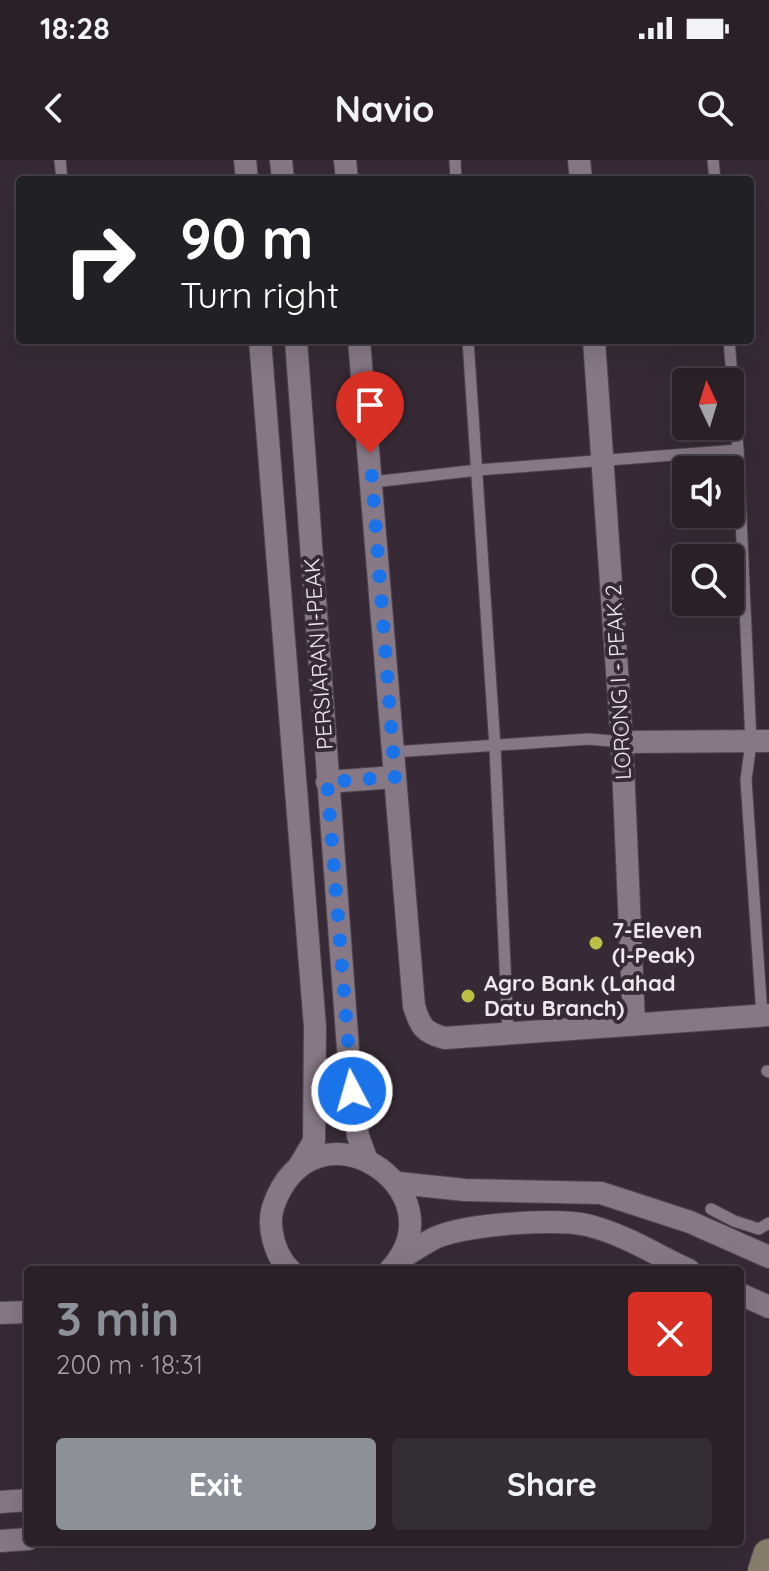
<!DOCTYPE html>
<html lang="en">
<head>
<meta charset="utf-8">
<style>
  :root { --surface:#292028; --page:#352d34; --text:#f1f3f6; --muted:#a5a3a8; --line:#453e45; --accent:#8c9099 }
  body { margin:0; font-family:Quicksand,sans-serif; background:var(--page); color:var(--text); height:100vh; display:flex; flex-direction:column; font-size:30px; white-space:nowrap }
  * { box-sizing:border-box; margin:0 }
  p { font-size:26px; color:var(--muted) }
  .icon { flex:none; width:44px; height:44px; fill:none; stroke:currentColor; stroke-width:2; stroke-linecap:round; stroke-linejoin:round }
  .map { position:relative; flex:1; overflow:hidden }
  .panel { position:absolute; left:24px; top:1106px; width:720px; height:280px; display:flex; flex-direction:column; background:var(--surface); border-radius:8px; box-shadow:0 8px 32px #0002,0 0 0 2px var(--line) }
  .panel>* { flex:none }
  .banner { position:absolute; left:16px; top:16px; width:738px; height:168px; border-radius:8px; box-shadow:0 8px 32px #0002,0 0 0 2px var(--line); background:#202124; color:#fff; overflow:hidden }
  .needle { width:52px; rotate:356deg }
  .buttons { position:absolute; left:672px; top:208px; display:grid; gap:16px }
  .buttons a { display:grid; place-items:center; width:72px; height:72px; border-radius:8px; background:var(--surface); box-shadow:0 8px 32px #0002,0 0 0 2px var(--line); font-size:40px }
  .pin { position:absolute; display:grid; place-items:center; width:68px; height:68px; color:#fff; margin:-82px -34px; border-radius:50% 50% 50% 0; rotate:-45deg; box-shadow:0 0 8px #0007 }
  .pin .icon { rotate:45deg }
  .me { position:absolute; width:88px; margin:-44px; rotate:354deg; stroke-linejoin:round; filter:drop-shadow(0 0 6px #0008) }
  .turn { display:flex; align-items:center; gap:28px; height:168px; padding:0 32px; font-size:36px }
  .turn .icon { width:104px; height:104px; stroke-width:2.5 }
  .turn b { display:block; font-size:56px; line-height:68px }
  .round { display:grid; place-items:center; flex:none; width:84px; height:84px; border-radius:8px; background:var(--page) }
  .overview { display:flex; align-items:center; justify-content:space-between; height:136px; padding:0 32px }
  h1 { font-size:48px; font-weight:800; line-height:60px; color:var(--accent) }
  .button { display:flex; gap:16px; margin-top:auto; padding:16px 32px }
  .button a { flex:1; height:92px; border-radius:8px; background:var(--accent); color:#fff; font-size:32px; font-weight:800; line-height:92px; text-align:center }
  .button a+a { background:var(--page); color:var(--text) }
  .status { display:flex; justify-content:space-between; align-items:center; height:56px; padding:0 40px; background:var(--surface); direction:ltr }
  .status svg { height:22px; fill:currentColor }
  header { display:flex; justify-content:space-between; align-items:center; height:104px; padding:0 32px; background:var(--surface); font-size:36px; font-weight:800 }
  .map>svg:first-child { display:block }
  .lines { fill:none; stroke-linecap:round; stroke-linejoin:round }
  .lane-casing { stroke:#51464f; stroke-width:13 }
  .street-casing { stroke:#51464f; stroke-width:24 }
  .secondary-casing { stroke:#51464f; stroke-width:34 }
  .lane { stroke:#877885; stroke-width:11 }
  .street { stroke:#877885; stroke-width:22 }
  .secondary { stroke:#877d6a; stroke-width:32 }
  .route { stroke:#1a73e8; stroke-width:14; stroke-dasharray:0 25.2 }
  .poi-dot { fill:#bbc044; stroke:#372a36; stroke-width:3 }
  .labels { text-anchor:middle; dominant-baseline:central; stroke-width:8; stroke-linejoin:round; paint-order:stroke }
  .street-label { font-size:22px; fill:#f0e7ee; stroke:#372a36 }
  .poi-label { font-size:22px; font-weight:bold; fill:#f0e7ee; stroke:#372a36; text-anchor:start }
</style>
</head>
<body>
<div class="status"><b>18:28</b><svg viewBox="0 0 49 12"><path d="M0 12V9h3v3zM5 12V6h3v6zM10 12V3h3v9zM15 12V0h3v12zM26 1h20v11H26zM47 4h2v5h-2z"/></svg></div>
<header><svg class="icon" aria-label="back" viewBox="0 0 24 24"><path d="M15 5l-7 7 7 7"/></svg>Navio<svg class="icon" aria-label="search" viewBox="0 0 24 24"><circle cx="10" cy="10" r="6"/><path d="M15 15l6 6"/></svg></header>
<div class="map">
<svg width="769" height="1411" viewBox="0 0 769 1411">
  <rect width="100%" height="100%" fill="#372a36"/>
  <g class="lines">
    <g class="lane-casing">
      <g id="lane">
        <path d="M 60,0 L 62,20"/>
        <path d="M 455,0 L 456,20"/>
        <path d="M 713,0 L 715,20"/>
        <path d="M 468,180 L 495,587 L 508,872"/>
        <path d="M 729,180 L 738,290 L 751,582 L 746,620 L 762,856"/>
        <path d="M 373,322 L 478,310 L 738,290"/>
        <path d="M 393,592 L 589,579 L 622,582"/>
        <path d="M 767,911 L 769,912"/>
        <path d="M 711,1049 L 734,1061 L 759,1069 L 769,1063"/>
      </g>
    </g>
    <g class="street-casing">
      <g id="street">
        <path d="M 245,0 L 247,20"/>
        <path d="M 281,0 L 283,20"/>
        <path d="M 345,0 L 347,20"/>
        <path d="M 579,0 L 581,20"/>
        <path d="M 260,180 L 315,867 L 314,981 L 298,1008"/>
        <path d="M 296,180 L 350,916 L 358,976 L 366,998"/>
        <path d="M 359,180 L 414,846 C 420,866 424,873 445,878 L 769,855"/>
        <path d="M 594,180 L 622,582 L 634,863"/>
        <path d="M 622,582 L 769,581"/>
        <path d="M 327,622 L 395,617"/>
        <path d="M 398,1023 L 465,1030 L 601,1033 L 690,1062 L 769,1097"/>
        <path d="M 400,1099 C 412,1092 424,1083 437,1077 C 467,1064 563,1057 594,1067 C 627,1076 658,1096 689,1110"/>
        <path d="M 290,1110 C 275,1096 267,1067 273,1047 C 313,931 464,1030 390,1110"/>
        <path d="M 740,1134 L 769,1147"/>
        <path d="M 0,1153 L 28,1152"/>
        <path d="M 0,1342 L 28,1340"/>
        <path d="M 0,1381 L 28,1379"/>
      </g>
    </g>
    <g class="secondary-casing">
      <path id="secondary" d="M 764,1411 L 769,1395"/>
    </g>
    <use href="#lane" class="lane"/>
    <use href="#street" class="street"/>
    <use href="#secondary" class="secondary"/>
  </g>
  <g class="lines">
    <path class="route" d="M 352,931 L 327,622 L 395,617 L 370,293"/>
  </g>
  <g class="poi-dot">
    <circle cx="596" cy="783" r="8"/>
    <circle cx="468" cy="836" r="8"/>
  </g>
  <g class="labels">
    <g class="street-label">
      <text transform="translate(318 494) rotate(-94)">PERSIARAN I-PEAK</text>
      <text transform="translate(618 522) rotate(-93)">LORONG I - PEAK 2</text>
    </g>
    <g class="poi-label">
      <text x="612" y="770">7-Eleven<tspan x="612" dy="25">(I-Peak)</tspan></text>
      <text x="484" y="823">Agro Bank (Lahad<tspan x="484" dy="25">Datu Branch)</tspan></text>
    </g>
  </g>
</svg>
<div class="buttons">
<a><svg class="needle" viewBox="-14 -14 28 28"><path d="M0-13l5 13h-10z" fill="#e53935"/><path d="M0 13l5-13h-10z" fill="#a5a3a8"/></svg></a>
<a><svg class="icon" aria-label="sound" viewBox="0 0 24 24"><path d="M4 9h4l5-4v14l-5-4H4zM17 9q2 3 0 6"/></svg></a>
<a><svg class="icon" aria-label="search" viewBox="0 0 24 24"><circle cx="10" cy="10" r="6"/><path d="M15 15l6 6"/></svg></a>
</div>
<div class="pin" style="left:370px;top:293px;background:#d93025"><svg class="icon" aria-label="arrive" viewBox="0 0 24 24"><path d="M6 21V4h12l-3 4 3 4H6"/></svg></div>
<svg class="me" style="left:352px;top:931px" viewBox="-20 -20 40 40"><circle r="17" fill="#1a73e8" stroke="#fff" stroke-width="3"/><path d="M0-11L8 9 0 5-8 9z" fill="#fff"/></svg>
<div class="banner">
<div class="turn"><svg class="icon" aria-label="right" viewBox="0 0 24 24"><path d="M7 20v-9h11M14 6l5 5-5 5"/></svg><div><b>90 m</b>Turn right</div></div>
</div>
<section class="panel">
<div class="overview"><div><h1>3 min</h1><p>200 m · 18:31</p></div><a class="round" style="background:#d93025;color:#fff"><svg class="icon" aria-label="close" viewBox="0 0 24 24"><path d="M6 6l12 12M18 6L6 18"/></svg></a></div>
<div class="button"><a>Exit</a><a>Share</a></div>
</section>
</div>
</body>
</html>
